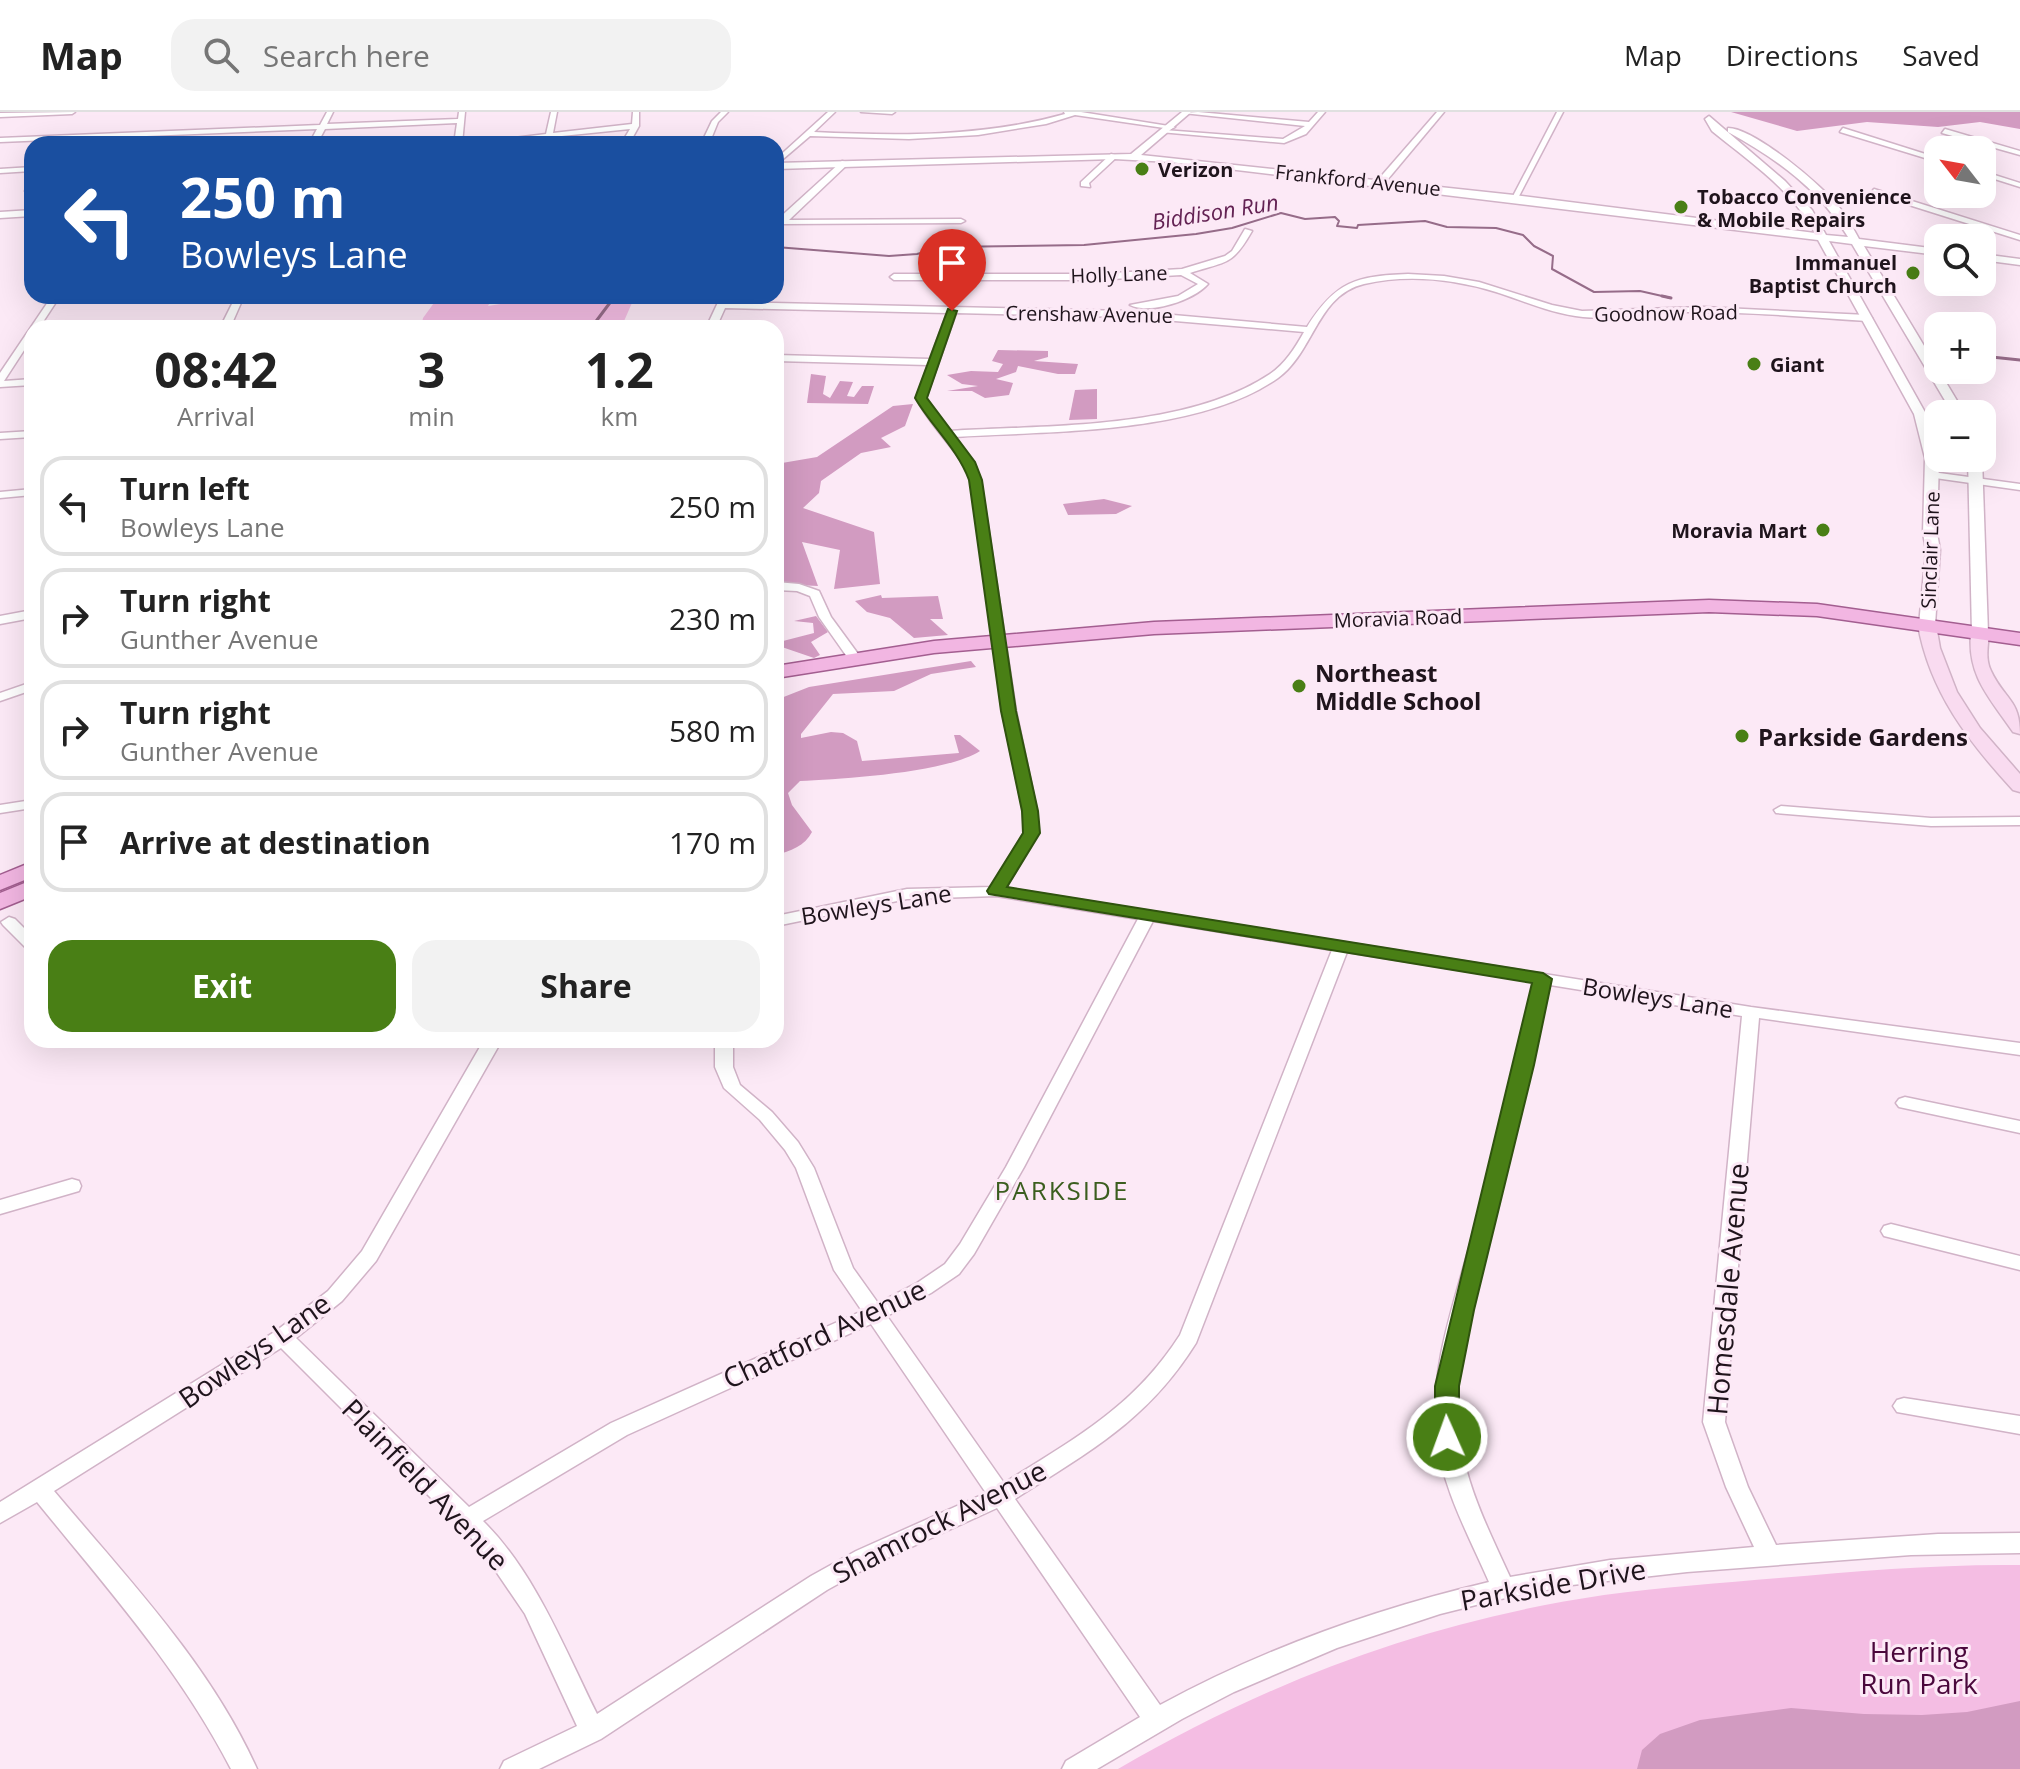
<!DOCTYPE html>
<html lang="en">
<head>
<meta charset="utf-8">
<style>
  :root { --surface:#fff; --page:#f2f2f2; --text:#222; --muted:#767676; --line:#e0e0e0; --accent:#497f15 }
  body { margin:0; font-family:"Open Sans",sans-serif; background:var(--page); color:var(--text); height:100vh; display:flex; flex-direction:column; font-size:30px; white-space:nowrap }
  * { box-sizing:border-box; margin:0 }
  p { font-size:26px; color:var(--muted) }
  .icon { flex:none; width:44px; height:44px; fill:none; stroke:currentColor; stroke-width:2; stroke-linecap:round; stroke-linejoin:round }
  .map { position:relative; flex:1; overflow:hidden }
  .side { position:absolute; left:24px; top:208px; width:760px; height:728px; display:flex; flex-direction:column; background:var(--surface); border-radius:24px; box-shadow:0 8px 32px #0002 }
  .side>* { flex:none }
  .banner { position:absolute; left:24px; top:24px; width:760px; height:168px; border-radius:24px; box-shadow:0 8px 32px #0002; background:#1a4fa0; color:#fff; overflow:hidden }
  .needle { width:52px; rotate:301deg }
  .fabs { position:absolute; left:1924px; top:24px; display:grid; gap:16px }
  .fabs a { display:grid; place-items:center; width:72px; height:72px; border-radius:16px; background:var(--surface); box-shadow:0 8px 32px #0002; font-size:40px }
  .pin { position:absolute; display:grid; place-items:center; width:68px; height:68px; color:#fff; margin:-82px -34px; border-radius:50% 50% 50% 0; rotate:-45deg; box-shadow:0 0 8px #0007 }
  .pin .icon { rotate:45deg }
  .me { position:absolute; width:88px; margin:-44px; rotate:358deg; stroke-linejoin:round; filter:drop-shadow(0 0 6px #0008) }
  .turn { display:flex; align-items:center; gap:28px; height:168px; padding:0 24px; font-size:36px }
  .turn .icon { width:104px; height:104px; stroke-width:2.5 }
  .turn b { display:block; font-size:56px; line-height:68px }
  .eta { display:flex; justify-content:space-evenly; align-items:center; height:136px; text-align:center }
  .eta b { font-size:48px; font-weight:700; line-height:56px }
  .action { display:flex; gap:16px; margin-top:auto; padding:16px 24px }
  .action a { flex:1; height:92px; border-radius:24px; background:var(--accent); color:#fff; font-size:32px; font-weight:700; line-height:92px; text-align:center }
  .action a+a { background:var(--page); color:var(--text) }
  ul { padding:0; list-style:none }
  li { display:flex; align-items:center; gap:24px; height:100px; margin:0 16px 12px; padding:0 8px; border:4px solid var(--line); border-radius:24px }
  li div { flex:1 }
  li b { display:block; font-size:30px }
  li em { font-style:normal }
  header { display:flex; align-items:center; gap:48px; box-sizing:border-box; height:112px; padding:0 40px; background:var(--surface); border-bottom:2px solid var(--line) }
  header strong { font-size:38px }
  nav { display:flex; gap:44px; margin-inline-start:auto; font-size:28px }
  .search { width:560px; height:72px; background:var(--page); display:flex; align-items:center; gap:20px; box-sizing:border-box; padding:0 28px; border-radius:24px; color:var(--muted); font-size:30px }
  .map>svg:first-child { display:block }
  .green { fill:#f4bde3 }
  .forest { fill:#d29bc1 }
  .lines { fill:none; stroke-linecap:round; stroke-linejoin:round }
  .stream-far1 { stroke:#966c89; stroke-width:2 }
  .stream { stroke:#966c89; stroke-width:3 }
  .minor-casing { stroke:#d1b3c7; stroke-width:3 }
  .tertiary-casing { stroke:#d1b3c7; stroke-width:3 }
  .secondary-casing { stroke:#d1b3c7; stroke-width:3 }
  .primary-casing { stroke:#a35e90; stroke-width:3 }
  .minor { fill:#fff; fill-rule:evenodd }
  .tertiary { fill:#fff; fill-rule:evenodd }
  .secondary { fill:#f9dbf0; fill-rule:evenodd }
  .primary { fill:#f2b6e2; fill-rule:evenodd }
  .route { fill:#497f15; stroke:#2f530e; stroke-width:2 }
  .poi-dot { fill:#497f15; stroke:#fce9f6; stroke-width:3 }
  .labels { text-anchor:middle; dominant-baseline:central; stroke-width:6; stroke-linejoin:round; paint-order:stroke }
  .far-poi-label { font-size:20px; font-weight:bold; fill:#1f141c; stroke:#fce9f6; text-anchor:start }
  .far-street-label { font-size:20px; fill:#1f141c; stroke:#fce9f6 }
  .far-water-label { font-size:22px; font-style:italic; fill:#632253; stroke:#fce9f6 }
  .poi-label { font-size:24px; font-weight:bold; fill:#1f141c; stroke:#fce9f6; text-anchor:start }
  .street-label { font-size:24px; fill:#1f141c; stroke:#fce9f6 }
  .neighbourhood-label { font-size:26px; letter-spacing:2px; fill:#3b5e1f; stroke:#fce9f6 }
  .near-street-label { font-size:28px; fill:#1f141c; stroke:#fce9f6 }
  .near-park-label { font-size:28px; fill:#4a083c; stroke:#fce9f6 }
</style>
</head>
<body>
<header>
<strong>Map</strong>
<div class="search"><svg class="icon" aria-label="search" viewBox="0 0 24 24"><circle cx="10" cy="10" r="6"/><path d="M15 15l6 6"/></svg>Search here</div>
<nav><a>Map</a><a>Directions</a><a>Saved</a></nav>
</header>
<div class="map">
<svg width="2020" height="1657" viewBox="0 0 2020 1657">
  <rect width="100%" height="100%" fill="#fce9f6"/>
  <g class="green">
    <path d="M 439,184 L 493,184 L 488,194 L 553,184 L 635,184 L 621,216 L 421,216 L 423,206 Z"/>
    <path d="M 2020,1453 L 2020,1657 L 1118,1657 C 1271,1568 1428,1509 1604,1483 C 1662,1475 1721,1471 1779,1466 C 1859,1459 1939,1452 2020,1453 Z"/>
  </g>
  <g class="forest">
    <path d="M 1731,0 L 2020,0 L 2020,17 L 1980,10 L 1938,15 L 1867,10 L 1797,19 Z"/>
    <path d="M 998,238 L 1048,239 L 1048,245 L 1034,249 L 1078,252 L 1075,262 L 1058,262 L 1018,254 L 1016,260 L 996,267 L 1013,271 L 1009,283 L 985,286 L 972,279 L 947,279 L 978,274 L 962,272 L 947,263 L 971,259 L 998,260 L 1003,252 L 992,249 Z"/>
    <path d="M 811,262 L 826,264 L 823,282 L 830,286 L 840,269 L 853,270 L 847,284 L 854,285 L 862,274 L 874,274 L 868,292 L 807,291 Z"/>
    <path d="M 1097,277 L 1097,307 L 1069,308 L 1075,278 Z"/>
    <path d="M 913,292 L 905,314 L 881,326 L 891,335 L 861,341 L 821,369 L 819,381 L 803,396 L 874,420 L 880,472 L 834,477 L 840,438 L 802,430 L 818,474 L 776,472 L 776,362 L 782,351 L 817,345 L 893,294 Z"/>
    <path d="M 1104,387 L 1132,394 L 1116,402 L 1068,403 L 1063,392 Z"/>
    <path d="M 881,483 L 882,486 L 938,484 L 943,507 L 930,507 L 948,523 L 914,526 L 890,506 L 867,500 L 855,489 Z"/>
    <path d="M 816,504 L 828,520 L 811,530 L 820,543 L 814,546 L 776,533 L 776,524 L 783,529 L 814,521 L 813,511 L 794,509 Z"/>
    <path d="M 971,549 L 976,555 L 931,562 L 894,579 L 833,582 L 801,622 L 801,626 L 831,620 L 843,621 L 857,629 L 862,649 L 959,641 L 954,623 L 960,623 L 980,639 C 946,661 842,667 800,669 L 788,681 L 792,693 L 812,720 C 805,734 790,739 776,743 L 776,588 L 809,575 Z"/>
    <path d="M 2020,1589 L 2020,1657 L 1637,1657 L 1642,1638 L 1660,1622 L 1700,1608 L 1791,1596 L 1864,1602 L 1922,1603 L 1967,1600 Z"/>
  </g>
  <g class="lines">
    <path class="stream-far1" d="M 776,135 L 889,144 L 917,142 L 944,135 L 1084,133 L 1196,122 L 1232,116 L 1281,101 L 1305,107 L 1335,105 L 1339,109 L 1337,114 L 1357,116 L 1358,113 L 1425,109 L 1447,115 L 1496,116 L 1523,123 L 1534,134 L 1553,144 L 1552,157 L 1594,180 L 1640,179 L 1671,186"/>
    <g class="stream">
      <path d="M 1662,184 L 1671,186"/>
      <path d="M 591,216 L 615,184"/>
      <path d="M 1982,244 L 2020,248"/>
    </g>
    <g class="minor-casing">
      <g id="minor">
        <path d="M 75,0 L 72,2 L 0,5 L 0,1 Z"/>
        <path d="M 327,0 L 333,0 L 327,12 L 458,7 L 459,0 L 465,0 L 462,32 L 454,32 L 457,11 L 325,17 L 317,32 L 309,32 L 317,17 L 0,30 L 0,26 L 320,13 Z"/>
        <path d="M 551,0 L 557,0 L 553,21 L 632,12 L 633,0 L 639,0 L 639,14 L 629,32 L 621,32 L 630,17 L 552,25 L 548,32 L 541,31 L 544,26 L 466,32 L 546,22 Z"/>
        <path d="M 721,0 L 728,0 L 718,10 L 709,32 L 701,32 L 712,9 Z"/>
        <path d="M 828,0 L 835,0 L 814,20 C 898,24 983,25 1065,2 L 1064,0 L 1081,0 L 1175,15 L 1171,17 L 1075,3 L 1046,12 L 978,23 L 909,27 L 810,24 L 776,53 L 776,47 Z"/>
        <path d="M 861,0 L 895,0 L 892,2 Z"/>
        <path d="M 1198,0 L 1309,10 L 1318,0 L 1325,0 L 1306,22 L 1284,31 L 1160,20 L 1164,18 L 1283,27 L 1305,14 L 1183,1 Z"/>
        <path d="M 1437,0 L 1444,0 L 1383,73 L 1377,73 L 1377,69 Z"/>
        <path d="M 1557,0 L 1563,0 L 1518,86 L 1511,88 Z"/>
        <path d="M 1843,16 L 1938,46 L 1938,50 L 1840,20 Z"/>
        <path d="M 1945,17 L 2020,39 L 2020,43 L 1942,21 Z"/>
        <path d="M 1111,42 L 1118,44 L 1089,71 L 1090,75 L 1081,74 L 1081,70 Z"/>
        <path d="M 842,49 L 849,51 L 789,108 L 961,107 L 965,109 L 961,111 L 783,112 L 776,116 L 777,108 Z"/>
        <path d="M 32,55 L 32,59 L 0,61 L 0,57 Z"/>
        <path d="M 1982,59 L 2020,71 L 2020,75 L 1982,63 Z"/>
        <path d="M 29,69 L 32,69 L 32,77 L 25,79 Z"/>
        <path d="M 1874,77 L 2020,123 L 2020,128 L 1871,81 Z"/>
        <path d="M 1245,117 L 1252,119 C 1232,154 1227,149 1190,161 L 1208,172 C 1194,188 1150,203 1130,193 L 1178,184 L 1198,172 L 1181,163 L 1095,168 L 894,168 L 890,165 L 894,162 L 1095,162 L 1182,157 L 1225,144 L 1232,139 Z"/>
        <path d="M 1408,162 L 1444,164 L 1479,170 L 1552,193 L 1582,199 L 1703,195 L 1867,203 L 1872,206 L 1867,209 C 1805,205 1742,199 1680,200 C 1647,200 1615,208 1583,205 C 1553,202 1524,189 1496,180 C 1454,167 1407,162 1364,172 C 1317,183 1314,240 1278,266 C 1197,323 1049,319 954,325 L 970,346 L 981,368 L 1016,599 L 1037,699 L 1038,721 L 1006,776 L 1751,895 L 2020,931 L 2020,943 L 1759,906 L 1725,1310 L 1748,1375 L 1776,1433 L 1938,1422 L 2020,1421 L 2020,1441 L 1911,1443 L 1687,1460 L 1572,1473 L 1496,1488 L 1440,1502 L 1337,1536 L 1234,1580 L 1182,1607 L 1097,1657 L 1062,1657 L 1066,1649 L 1140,1605 L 997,1396 L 872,1453 L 827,1478 L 601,1627 L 539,1657 L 500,1657 L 504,1649 L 577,1614 L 525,1502 L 478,1433 L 281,1236 L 54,1379 C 127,1466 210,1552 257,1657 L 231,1657 C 180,1558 107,1476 37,1390 L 0,1411 L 0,1390 L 276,1219 L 328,1179 L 362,1139 L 484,928 L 502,928 L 376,1149 L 342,1189 L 296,1226 L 469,1395 L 611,1311 L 862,1199 L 834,1158 L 796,1056 L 785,1038 L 760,1008 L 724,976 L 715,955 L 715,928 L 733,928 L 733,955 L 740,973 L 772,1000 L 798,1030 L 814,1056 L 853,1156 L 878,1191 L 917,1171 L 945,1152 L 960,1132 L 1006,1055 L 1138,807 L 996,784 L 907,787 L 776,814 L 776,804 L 907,777 L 991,775 L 1024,721 L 1023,699 L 1002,599 L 971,368 C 958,337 931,316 916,286 L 928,253 L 776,249 L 776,243 L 930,247 L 947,201 L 725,196 L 716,216 L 706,216 L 721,184 L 729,184 L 727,190 L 1128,199 L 1307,215 C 1336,169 1356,164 1408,162 ZM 956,201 L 1128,205 L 1304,220 C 1295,236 1285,252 1270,262 C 1186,318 1046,313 948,319 L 926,286 ZM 1153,809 L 1332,838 L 1180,1223 C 1134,1295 1074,1327 1004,1371 L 887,1204 L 931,1181 L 959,1162 L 974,1142 L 1024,1055 ZM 1347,840 L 1534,870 C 1515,955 1494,1040 1472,1125 C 1455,1189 1430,1254 1436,1321 C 1441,1374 1468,1422 1489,1470 C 1375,1497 1263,1537 1160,1593 L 1015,1387 C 1090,1339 1148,1308 1196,1231 ZM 1550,873 L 1742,904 L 1703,1310 L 1726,1375 L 1754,1435 L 1610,1448 L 1510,1465 C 1474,1387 1449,1338 1460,1249 ZM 871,1212 L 986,1381 L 856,1439 L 811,1464 L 597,1602 C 565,1538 535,1460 483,1409 L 627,1323 Z"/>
        <path d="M 52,184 L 60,184 L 39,216 L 32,216 L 32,226 L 4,269 L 32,267 L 32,273 L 0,275 L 0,261 Z"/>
        <path d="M 236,184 L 244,184 L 230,216 L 220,216 Z"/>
        <path d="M 32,319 L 32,325 L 0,327 L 0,321 Z"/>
        <path d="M 1932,360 L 2020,372 L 2020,378 L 1928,365 L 1928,361 Z"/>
        <path d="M 32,377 L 32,383 L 0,386 L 0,380 Z"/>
        <path d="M 776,470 L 799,472 L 819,479 L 831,505 L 861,546 L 860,549 L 850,549 L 819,505 L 810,484 L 797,479 L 776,478 Z"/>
        <path d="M 32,498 L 32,506 L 0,512 L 0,504 Z"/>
        <path d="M 32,570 L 32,578 L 0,589 L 0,581 Z"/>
        <path d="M 32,688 L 32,696 L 0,701 L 0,693 Z"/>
        <path d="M 1781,694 L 1931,706 L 2020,705 L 2020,713 L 1931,714 L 1776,701 L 1774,698 Z"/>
        <path d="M 9,805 L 15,807 L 32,824 L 32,838 L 26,836 L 3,813 L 1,810 Z"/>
        <path d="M 1905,985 L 2020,1009 L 2020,1021 L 1899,995 L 1896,991 L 1899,987 Z"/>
        <path d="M 72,1067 L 79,1069 L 81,1074 L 79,1079 L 0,1102 L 0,1088 Z"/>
        <path d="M 1891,1112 L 2020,1144 L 2020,1158 L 1884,1124 L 1881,1119 L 1884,1114 Z"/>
        <path d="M 1904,1286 L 2020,1304 L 2020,1322 L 1897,1300 L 1893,1294 L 1897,1288 Z"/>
      </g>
    </g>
    <g class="tertiary-casing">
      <g id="tertiary">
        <path d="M 1182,0 L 1191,0 L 1141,43 L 1514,83 L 1815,121 C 1791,77 1750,50 1712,19 L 1705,7 L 1709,4 L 1785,69 L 1812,98 L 1826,123 L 1848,125 C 1819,77 1777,47 1728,20 L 1728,16 C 1754,16 1823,74 1839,95 C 1847,104 1853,116 1859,127 L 1938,137 L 1938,143 L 1864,134 L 1965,302 L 1953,302 L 1852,132 L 1829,129 L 1926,302 L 1939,346 L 1937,421 L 1940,438 L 1935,513 L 1927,518 L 1919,513 L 1926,438 L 1923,421 L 1925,346 L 1914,302 L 1818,128 L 1170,50 L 1114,47 L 776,57 L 776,51 L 1131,42 Z"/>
        <path d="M 32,98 L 32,104 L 0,106 L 0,100 Z"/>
        <path d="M 1982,142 L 2020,147 L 2020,153 L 1982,148 Z"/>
        <path d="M 1968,346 L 1982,346 L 1988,521 L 1980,526 L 1972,521 Z"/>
      </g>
    </g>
    <g class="secondary-casing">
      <g id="secondary">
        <path d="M 1927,508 L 1936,513 L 1940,536 L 1957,580 L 1980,616 L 2020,662 L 2020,680 L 2013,678 C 1968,629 1930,580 1918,513 Z"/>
        <path d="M 1980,516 L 1989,521 C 1988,534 1985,547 1991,559 C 2004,587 2020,587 2020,622 L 2013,620 C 1990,586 1967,564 1971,521 Z"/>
      </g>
    </g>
    <g class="primary-casing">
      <g id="primary">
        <path d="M 1709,488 L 1817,492 L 2020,521 L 2020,533 L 1817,504 L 1709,500 L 1154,522 L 934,541 L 776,566 L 776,554 L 934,529 L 1154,510 Z"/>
        <path d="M 32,750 L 32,765 L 0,778 L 0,763 Z"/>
        <path d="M 32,768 L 32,784 L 0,797 L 0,781 Z"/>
      </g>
    </g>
    <use href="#minor" class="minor"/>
    <use href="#tertiary" class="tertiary"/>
    <use href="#secondary" class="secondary"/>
    <use href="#primary" class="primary"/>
  </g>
  <path class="route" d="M 948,197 L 957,199 L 927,286 L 975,350 L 982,368 L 1016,599 L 1038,699 L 1040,721 L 1007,775 L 1543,861 L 1552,867 L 1534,953 L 1474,1198 L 1459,1274 L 1459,1325 L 1456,1332 L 1447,1335 L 1438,1332 L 1435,1325 L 1435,1274 L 1532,871 L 989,782 L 987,779 L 1023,721 L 1022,699 L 1001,599 L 969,368 C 957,336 932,315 915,286 Z"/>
  <g class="poi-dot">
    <circle cx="1142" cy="57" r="8"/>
    <circle cx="1681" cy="95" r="8"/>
    <circle cx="1913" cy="161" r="8"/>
    <circle cx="1754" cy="252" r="8"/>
    <circle cx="1823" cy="418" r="8"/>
    <circle cx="1299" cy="574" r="8"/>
    <circle cx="1742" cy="624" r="8"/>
  </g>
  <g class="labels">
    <g class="far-poi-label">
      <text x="1158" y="57">Verizon</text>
      <text x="1697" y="84">Tobacco Convenience<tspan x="1697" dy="23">&amp; Mobile Repairs</tspan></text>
      <text x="1897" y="150" text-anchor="end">Immanuel<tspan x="1897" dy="23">Baptist Church</tspan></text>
      <text x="1770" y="252">Giant</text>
      <text x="1807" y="418" text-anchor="end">Moravia Mart</text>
    </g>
    <g class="far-street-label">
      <text transform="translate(1358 68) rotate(6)">Frankford Avenue</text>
      <text transform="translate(1119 162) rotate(-2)">Holly Lane</text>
      <text transform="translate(1666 201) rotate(-1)">Goodnow Road</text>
      <text transform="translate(1089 202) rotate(1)">Crenshaw Avenue</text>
      <text transform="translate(1930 438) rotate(-88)">Sinclair Lane</text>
      <text transform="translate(1398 506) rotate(-2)">Moravia Road</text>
    </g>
    <g class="far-water-label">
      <text transform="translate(1215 99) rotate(-9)">Biddison Run</text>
    </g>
    <g class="poi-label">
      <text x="1315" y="560">Northeast<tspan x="1315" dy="28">Middle School</tspan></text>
      <text x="1758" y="624">Parkside Gardens</text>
    </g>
    <g class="street-label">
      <text transform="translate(876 792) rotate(-9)">Bowleys Lane</text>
      <text transform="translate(1658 885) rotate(9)">Bowleys Lane</text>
    </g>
    <g class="neighbourhood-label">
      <text x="1062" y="1078">PARKSIDE</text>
    </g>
    <g class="near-street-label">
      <text transform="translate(1727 1177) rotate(-85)">Homesdale Avenue</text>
      <text transform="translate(824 1221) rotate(-25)">Chatford Avenue</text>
      <text transform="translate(254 1238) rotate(-35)">Bowleys Lane</text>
      <text transform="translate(426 1372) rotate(46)">Plainfield Avenue</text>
      <text transform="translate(939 1409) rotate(-27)">Shamrock Avenue</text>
      <text transform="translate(1553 1472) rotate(-10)">Parkside Drive</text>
    </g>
    <g class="near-park-label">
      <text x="1919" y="1539">Herring<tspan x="1919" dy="32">Run Park</tspan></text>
    </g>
  </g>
</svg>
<div class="fabs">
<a><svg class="needle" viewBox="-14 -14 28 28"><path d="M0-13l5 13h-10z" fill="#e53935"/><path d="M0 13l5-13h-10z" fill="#767676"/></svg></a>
<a><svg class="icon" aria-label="search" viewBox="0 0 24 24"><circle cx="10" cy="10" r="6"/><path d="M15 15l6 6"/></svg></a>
<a>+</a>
<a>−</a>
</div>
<div class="pin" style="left:952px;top:199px;background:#d93025"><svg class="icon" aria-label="arrive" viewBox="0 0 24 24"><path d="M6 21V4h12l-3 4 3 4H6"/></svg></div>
<svg class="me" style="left:1447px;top:1325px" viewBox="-20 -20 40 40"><circle r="17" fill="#497f15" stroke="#fff" stroke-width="3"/><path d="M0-11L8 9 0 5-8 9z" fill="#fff"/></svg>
<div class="banner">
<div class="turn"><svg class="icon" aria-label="left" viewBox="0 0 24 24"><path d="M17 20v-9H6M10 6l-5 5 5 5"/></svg><div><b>250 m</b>Bowleys Lane</div></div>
</div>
<section class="side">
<div class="eta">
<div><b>08:42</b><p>Arrival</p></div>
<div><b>3</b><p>min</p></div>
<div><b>1.2</b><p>km</p></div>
</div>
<ul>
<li><svg class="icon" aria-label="left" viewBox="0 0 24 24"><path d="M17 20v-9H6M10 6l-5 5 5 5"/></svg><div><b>Turn left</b><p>Bowleys Lane</p></div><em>250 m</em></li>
<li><svg class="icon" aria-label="right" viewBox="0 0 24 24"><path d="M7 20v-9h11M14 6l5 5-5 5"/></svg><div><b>Turn right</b><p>Gunther Avenue</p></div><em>230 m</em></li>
<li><svg class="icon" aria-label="right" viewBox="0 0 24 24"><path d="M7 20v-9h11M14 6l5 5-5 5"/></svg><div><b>Turn right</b><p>Gunther Avenue</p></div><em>580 m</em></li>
<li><svg class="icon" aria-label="arrive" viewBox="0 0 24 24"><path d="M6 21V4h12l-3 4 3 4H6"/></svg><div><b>Arrive at destination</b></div><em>170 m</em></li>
</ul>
<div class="action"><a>Exit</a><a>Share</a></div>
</section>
</div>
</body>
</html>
